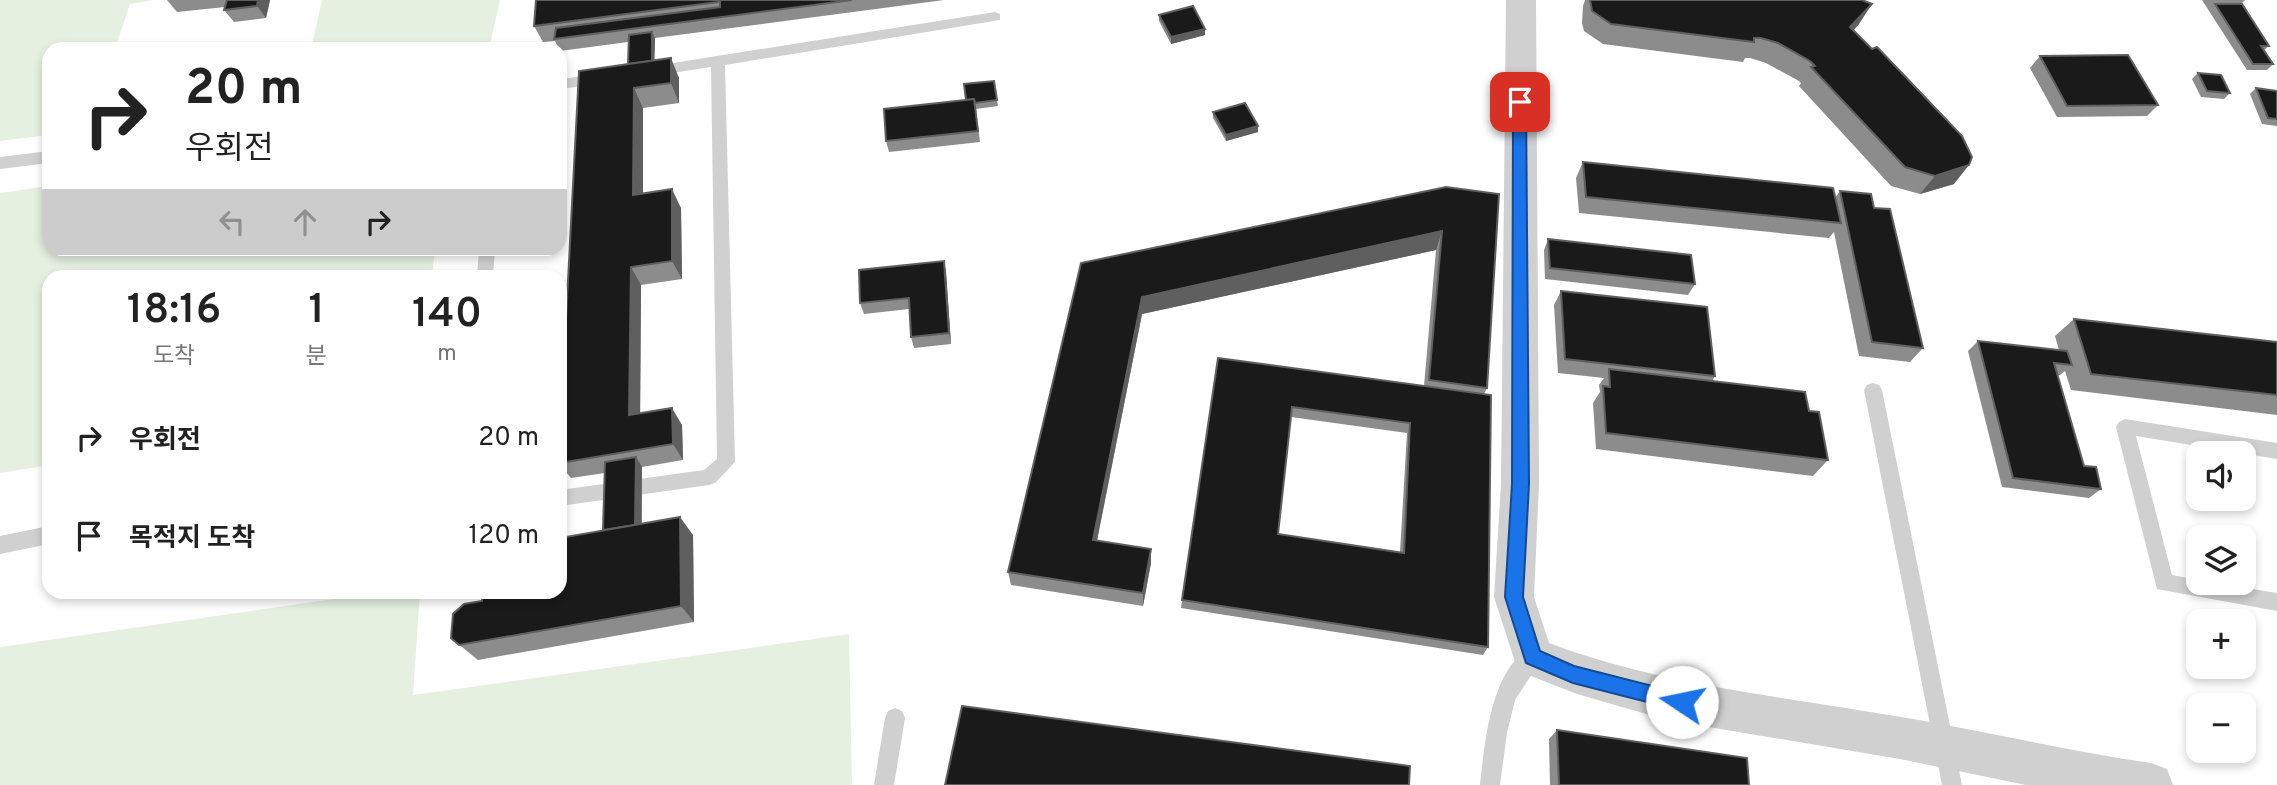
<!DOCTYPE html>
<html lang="ko">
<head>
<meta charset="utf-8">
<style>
  :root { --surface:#fff; --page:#f2f2f2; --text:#222; --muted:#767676 }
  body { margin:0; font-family:Overpass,"Noto Sans KR",sans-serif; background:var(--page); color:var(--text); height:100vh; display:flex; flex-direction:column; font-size:26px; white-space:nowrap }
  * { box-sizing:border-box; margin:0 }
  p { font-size:23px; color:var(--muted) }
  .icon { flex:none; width:38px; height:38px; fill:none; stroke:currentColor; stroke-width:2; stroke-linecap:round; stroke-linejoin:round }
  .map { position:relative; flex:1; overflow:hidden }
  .panel { position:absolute; left:42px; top:270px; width:525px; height:329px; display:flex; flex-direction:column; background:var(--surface); border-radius:21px; box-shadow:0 4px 10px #0003 }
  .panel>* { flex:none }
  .top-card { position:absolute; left:42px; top:42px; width:525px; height:214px; border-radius:21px; box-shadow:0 4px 10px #0003; background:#fff; color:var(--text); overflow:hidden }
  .buttons { position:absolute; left:2186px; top:441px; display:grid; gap:14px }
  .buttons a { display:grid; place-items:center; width:70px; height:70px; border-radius:14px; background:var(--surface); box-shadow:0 4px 10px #0003; font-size:35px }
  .pin { position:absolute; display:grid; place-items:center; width:60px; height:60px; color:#fff; margin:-30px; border-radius:14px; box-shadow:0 4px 10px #0006 }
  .me { position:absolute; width:77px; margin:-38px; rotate:281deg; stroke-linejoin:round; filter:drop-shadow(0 0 5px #0008) }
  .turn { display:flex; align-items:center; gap:24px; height:147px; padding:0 28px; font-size:32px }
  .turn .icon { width:91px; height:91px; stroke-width:2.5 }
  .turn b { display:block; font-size:49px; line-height:60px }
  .lanes { display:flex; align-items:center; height:66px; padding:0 28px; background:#0003; justify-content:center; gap:35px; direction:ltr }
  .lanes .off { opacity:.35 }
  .eta { display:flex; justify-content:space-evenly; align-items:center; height:119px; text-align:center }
  .eta b { font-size:42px; font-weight:600; line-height:49px }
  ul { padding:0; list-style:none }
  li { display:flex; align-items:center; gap:21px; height:98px; padding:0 28px }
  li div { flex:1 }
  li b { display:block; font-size:26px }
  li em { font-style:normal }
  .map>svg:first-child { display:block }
  .green { fill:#e5f0e1 }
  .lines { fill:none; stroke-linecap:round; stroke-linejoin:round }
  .lane { fill:#d0d0d0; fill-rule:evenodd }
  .street { fill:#d0d0d0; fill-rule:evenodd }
  .wall { fill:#8c8c8c; fill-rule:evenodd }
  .shaded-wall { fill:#5f5f5f }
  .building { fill:#1a1a1a; stroke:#5f5f5f; stroke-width:2; fill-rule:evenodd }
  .route { fill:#1a73e8; stroke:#114b97; stroke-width:2 }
</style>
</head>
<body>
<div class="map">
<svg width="2277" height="785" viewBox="0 0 2277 785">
  <rect width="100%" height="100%" fill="#fff"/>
  <g class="green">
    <path d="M 0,0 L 154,0 L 130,4 L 115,49 L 49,49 L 49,135 L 0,141 Z"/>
    <path d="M 322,0 L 500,0 L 489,49 L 311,49 Z"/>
    <path d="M 49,186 L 49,248 L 435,249 L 432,276 L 49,276 L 49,465 L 0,473 L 0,193 Z"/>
    <path d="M 382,592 L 420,592 L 413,695 L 849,634 L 852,785 L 0,785 L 0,647 Z"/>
  </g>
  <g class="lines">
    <g class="lane">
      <path d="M 995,12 L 1000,14 L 1000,20 L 725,65 L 735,462 L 715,483 L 709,485 L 560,506 L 560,490 L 704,470 L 717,459 L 711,67 L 653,76 L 648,75 L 648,67 Z"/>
      <path d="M 601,74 L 608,79 L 606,83 L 560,89 L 560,79 Z"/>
      <path d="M 49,151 L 49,163 L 0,169 L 0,157 Z"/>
      <path d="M 479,248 L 495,248 L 493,276 L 477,276 Z"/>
      <path d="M 1873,383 L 1879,385 L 1882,390 L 1962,785 L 1942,785 L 1864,390 L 1867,385 Z"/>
      <path d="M 2125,419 L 2277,443 L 2277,459 L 2136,436 L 2172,575 L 2198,580 L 2198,583 L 2216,583 L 2277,593 L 2277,611 L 2157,589 L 2116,427 L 2119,422 Z"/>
      <path d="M 49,526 L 49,544 L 0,554 L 0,536 Z"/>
      <path d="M 1533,647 L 1540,650 L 1543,657 L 1515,700 L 1507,733 L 1500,785 L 1480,785 C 1484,747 1491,664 1533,647 Z"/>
      <path d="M 895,708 L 902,711 L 905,718 L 894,785 L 874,785 L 885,718 L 888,711 Z"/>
    </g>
    <path class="street" d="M 1506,0 L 1536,0 L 1539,484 L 1534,597 L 1549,643 C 1663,686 1782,696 1901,717 C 1985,731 2067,751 2151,763 L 2167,769 L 2173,785 L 2026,785 L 1900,759 L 1667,720 L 1577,694 L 1518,671 L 1494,597 L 1501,484 Z"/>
  </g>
  <g class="wall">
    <path d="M 167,0 L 270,0 L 266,18 L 234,22 L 224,10 L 225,7 L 177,12 Z"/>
    <path d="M 536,0 L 944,0 L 655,38 L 654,60 L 679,78 L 679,103 L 643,108 L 643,193 L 681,208 L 682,279 L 641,285 L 640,414 L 682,425 L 683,460 L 642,467 L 642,524 L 693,535 L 694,622 L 478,660 L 451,638 L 482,601 L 603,530 L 605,473 L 571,478 L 560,465 L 560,463 L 628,64 L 628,42 L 560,51 L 555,41 L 543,42 L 534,26 Z"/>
    <path d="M 1585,0 L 1862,0 L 1859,24 L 1854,30 L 1954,184 L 1920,194 L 1891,186 L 1799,86 L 1801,83 L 1799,81 L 1766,63 L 1750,58 L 1745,58 L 1743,62 L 1603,44 L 1584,31 L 1582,23 L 1583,6 Z"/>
    <path d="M 2202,0 L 2245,0 L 2241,4 L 2269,46 L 2264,50 L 2273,64 L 2267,70 L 2247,70 Z"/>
    <path d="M 1159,15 L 1205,29 L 1205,35 L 1171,44 L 1159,21 Z"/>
    <path d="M 2040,56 L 2158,105 L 2147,116 L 2057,117 L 2030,68 Z"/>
    <path d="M 2198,73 L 2230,93 L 2224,99 L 2201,97 L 2192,79 Z"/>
    <path d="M 994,81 L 998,106 L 976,109 L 980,142 L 889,152 L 886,141 L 966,100 Z"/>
    <path d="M 2256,88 L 2277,91 L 2277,126 L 2262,124 L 2250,94 Z"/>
    <path d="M 1213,112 L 1258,126 L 1258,132 L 1226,141 L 1213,118 Z"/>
    <path d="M 1583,162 L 1835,198 L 1840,191 L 1874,208 L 1923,348 L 1910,362 L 1859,356 L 1834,232 L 1829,238 L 1579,213 L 1576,178 Z"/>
    <path d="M 1446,187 L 1487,388 L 1484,394 L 1488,647 L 1483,655 L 1181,608 L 1218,358 L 1424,386 L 1436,250 L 1142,314 L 1097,541 L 1151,563 L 1143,606 L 1011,585 L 1008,572 L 1081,263 ZM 1291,417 L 1407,433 L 1400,552 L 1278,534 Z"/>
    <path d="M 1548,239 L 1695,284 L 1688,295 L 1545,279 L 1544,250 Z"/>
    <path d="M 944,261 L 946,272 L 951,344 L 914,348 L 911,337 L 909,309 L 864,314 L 860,303 Z"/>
    <path d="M 1561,291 L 1715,376 L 1712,381 L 1809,411 L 1828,460 L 1813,476 L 1596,449 L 1593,403 L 1600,392 L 1599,385 L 1604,378 L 1558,373 L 1554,305 Z"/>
    <path d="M 2074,319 L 2277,342 L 2277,415 L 2071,390 L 2065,371 L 2060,375 L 2058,375 L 2084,466 L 2101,489 L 2089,498 L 2002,487 L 1968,351 L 1978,341 L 2059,350 L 2055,336 Z"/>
    <path d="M 1557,730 L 1749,785 L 1550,785 L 1549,739 Z"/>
  </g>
  <g class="shaded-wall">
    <path d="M 258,0 L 270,0 L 266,18 L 257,6 Z"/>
    <path d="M 1872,4 L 1859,24 L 1838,46 L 1850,27 Z"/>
    <path d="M 1205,29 L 1205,35 L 1171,44 L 1171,37 Z"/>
    <path d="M 652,32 L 655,38 L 654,81 L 652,75 Z"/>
    <path d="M 671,58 L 679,78 L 679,103 L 671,83 Z"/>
    <path d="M 634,88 L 643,108 L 643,213 L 633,195 Z"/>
    <path d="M 1258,126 L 1258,132 L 1226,141 L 1226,135 Z"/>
    <path d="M 1969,165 L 1954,184 L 1920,194 L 1935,176 Z"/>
    <path d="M 672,189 L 681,208 L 682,279 L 672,261 Z"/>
    <path d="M 1442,231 L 1436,250 L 1142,314 L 1094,555 L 1093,540 L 1142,297 Z"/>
    <path d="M 944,261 L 946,272 L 951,344 L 949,333 Z"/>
    <path d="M 631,267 L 641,285 L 640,432 L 629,415 Z"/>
    <path d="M 672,408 L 682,425 L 683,460 L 673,444 Z"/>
    <path d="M 636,457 L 642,467 L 641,544 L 610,549 Z"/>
    <path d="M 680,517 L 693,535 L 694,622 L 681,606 Z"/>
    <path d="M 1151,549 L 1151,563 L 1143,606 L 1143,593 Z"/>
  </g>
  <g class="building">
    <path d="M 227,0 L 258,0 L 257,6 L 224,10 Z"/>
    <path d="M 536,0 L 718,0 L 718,2 L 534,26 Z"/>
    <path d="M 720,0 L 852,0 L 554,39 L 556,28 L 720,7 Z"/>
    <path d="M 1590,0 L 1862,0 L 1872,4 L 1850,27 L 1872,49 L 1877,47 L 1962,136 L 1972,157 L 1969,165 L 1935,176 L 1905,167 L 1811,67 L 1815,66 L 1810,61 L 1778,43 L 1761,38 L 1754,38 L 1754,42 L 1611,24 L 1592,11 Z"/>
    <path d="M 2215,4 L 2242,4 L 2269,46 L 2261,46 L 2273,64 L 2253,64 Z"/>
    <path d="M 1193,6 L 1205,29 L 1171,37 L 1159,15 Z"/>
    <path d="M 652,32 L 652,61 L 628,64 L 629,35 Z"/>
    <path d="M 2128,55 L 2158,105 L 2067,106 L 2040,56 Z"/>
    <path d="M 671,58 L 671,83 L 634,88 L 633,195 L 672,189 L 672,261 L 631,267 L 629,415 L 672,408 L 673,444 L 560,463 L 560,433 L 579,71 Z"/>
    <path d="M 2198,73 L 2221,75 L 2230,93 L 2207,91 Z"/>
    <path d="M 994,81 L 997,100 L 975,103 L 974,99 L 966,100 L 964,84 Z"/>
    <path d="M 2256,88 L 2277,91 L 2277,119 L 2268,118 Z"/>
    <path d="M 974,99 L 978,131 L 886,141 L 884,109 Z"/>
    <path d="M 1245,103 L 1258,126 L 1226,135 L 1213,112 Z"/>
    <path d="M 1583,162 L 1833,188 L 1841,223 L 1586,197 Z"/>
    <path d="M 1446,187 L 1499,194 L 1487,388 L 1429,380 L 1442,231 L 1142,297 L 1093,540 L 1151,549 L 1143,593 L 1008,572 L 1081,263 Z"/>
    <path d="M 1840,191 L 1871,194 L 1874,208 L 1890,209 L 1923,348 L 1872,342 Z"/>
    <path d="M 1548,239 L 1691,255 L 1695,284 L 1550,268 Z"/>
    <path d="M 944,261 L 949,333 L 911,337 L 909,298 L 860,303 L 859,270 Z"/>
    <path d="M 1561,291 L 1707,307 L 1715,376 L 1565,359 Z"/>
    <path d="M 2074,319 L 2277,342 L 2277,395 L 2091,374 Z"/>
    <path d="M 1978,341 L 2067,351 L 2072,365 L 2054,363 L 2084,466 L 2096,467 L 2101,489 L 2013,478 Z"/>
    <path d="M 1218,358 L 1491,395 L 1488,647 L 1182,600 ZM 1292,407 L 1410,423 L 1404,553 L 1278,534 Z"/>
    <path d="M 1609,369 L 1805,392 L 1809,411 L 1819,412 L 1828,460 L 1606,433 L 1603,386 L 1610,387 Z"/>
    <path d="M 636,457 L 635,525 L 603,530 L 605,462 Z"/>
    <path d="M 680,517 L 681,606 L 459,645 L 451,638 L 453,614 L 464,604 L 482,601 L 483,592 L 560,592 L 560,538 Z"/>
    <path d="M 962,706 L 1410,766 L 1409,785 L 945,785 Z"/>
    <path d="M 1557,730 L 1747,758 L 1749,785 L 1559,785 Z"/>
  </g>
  <path class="route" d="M 1520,97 L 1526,102 L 1529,484 L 1523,597 L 1540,651 L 1574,666 L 1688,695 L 1691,702 L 1688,708 L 1682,711 L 1573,683 L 1526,663 L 1505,597 L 1512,484 L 1513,102 Z"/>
</svg>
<div class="buttons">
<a><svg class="icon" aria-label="sound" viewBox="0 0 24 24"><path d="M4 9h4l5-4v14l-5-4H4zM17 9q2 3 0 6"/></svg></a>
<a><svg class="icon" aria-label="layers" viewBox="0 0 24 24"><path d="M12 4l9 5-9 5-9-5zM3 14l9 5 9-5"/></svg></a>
<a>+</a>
<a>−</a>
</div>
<div class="pin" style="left:1520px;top:102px;background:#d93025"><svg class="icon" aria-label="arrive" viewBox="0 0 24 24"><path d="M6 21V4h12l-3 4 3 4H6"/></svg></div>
<svg class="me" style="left:1682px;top:702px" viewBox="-20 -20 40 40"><circle r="19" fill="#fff"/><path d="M0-13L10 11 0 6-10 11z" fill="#1a73e8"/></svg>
<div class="top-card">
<div class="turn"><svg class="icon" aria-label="right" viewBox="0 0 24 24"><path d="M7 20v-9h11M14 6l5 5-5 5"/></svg><div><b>20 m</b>우회전</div></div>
<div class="lanes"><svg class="icon off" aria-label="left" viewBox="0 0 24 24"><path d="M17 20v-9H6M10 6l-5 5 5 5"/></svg><svg class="icon off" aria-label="ahead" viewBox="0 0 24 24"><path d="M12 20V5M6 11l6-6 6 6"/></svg><svg class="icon" aria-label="right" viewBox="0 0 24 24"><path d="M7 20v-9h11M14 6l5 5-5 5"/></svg></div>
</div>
<section class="panel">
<div class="eta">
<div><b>18:16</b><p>도착</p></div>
<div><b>1</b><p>분</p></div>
<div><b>140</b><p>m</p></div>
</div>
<ul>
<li><svg class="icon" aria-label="right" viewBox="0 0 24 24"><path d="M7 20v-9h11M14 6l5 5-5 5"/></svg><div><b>우회전</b></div><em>20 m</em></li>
<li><svg class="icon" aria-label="arrive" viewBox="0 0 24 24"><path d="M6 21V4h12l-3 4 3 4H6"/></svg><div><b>목적지 도착</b></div><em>120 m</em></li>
</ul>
</section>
</div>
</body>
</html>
